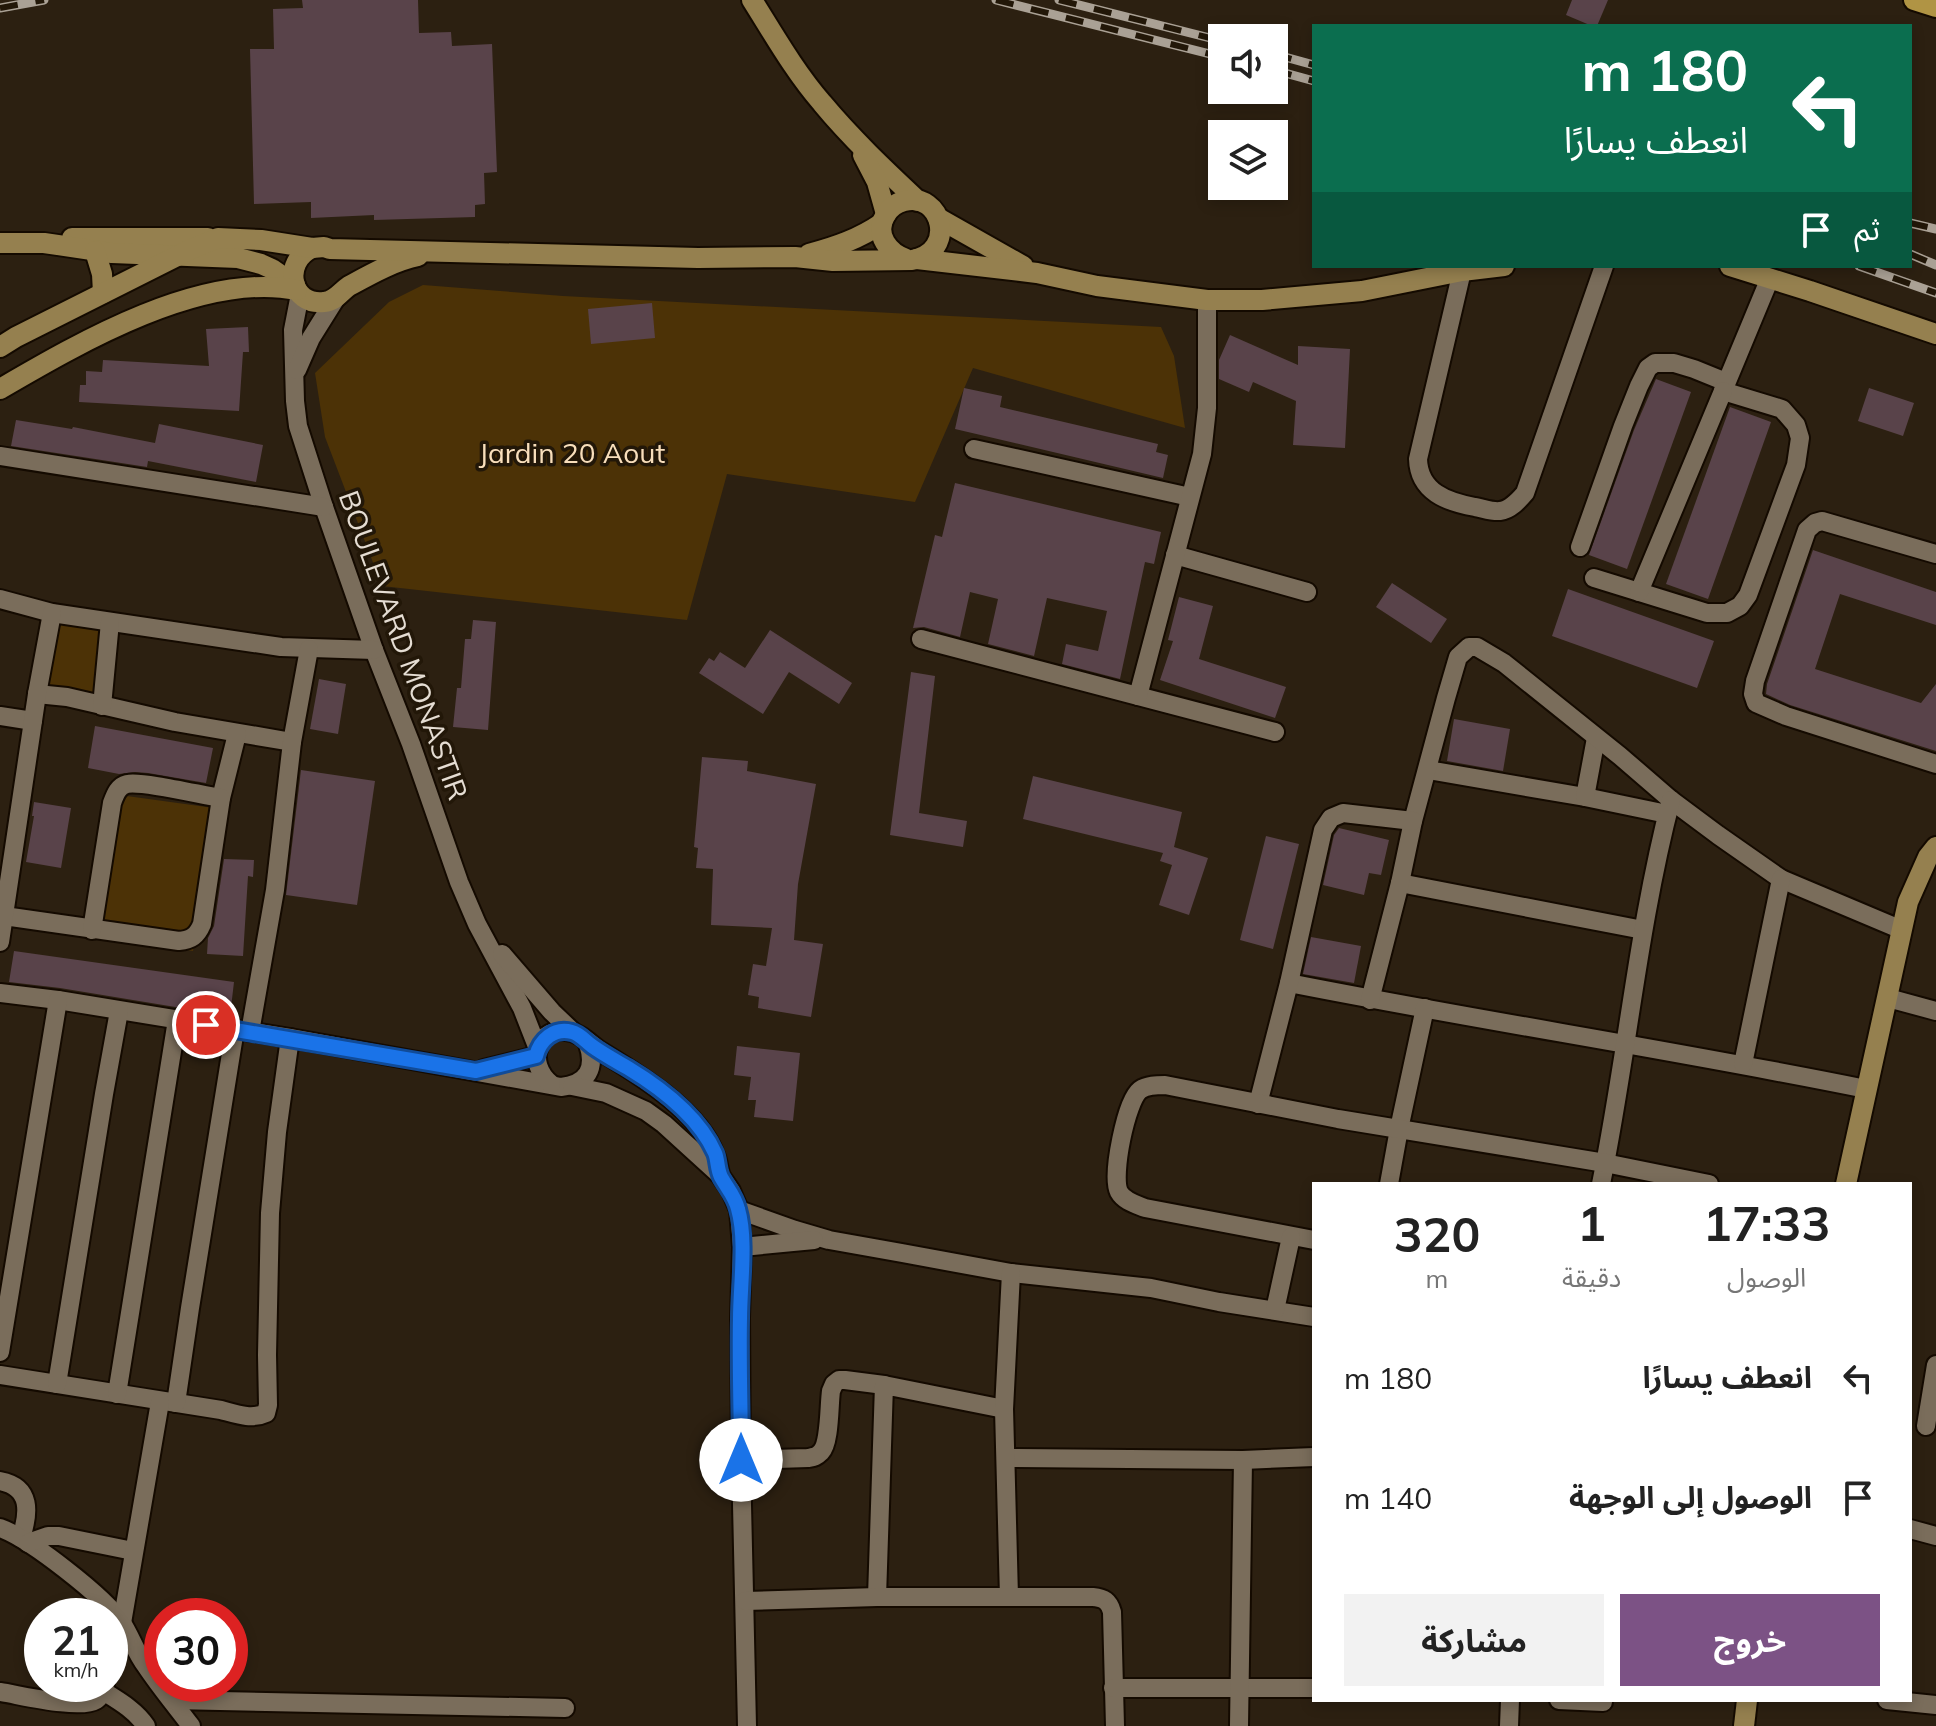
<!DOCTYPE html>
<html lang="ar">
<head>
<meta charset="utf-8">
<style>
  :root { --surface:#fff; --page:#f2f2f2; --text:#222; --muted:#767676; --accent:#7c5285 }
  body { margin:0; font-family:Mulish,"Noto Sans Arabic",sans-serif; background:var(--page); color:var(--text); direction:rtl; height:100vh; display:flex; flex-direction:column; font-size:30px; white-space:nowrap }
  * { box-sizing:border-box; margin:0 }
  p { font-size:26px; color:var(--muted) }
  .icon { flex:none; width:44px; height:44px; fill:none; stroke:currentColor; stroke-width:2; stroke-linecap:round; stroke-linejoin:round }
  .map { position:relative; flex:1; overflow:hidden; direction:ltr }
  .details { position:absolute; left:1312px; top:1182px; width:600px; height:520px; display:flex; flex-direction:column; background:var(--surface); border-radius:0px; box-shadow:0 4px 12px #0003; direction:rtl }
  .details>* { flex:none }
  .hud { position:absolute; left:1312px; top:24px; width:600px; height:244px; border-radius:0px; box-shadow:0 4px 12px #0003; direction:rtl; background:#0b6e4f; color:#fff; overflow:hidden }
  .tools { position:absolute; left:1208px; top:24px; display:grid; gap:16px }
  .tools a { display:grid; place-items:center; width:80px; height:80px; border-radius:0px; background:var(--surface); box-shadow:0 4px 12px #0003; font-size:40px }
  .speed { position:absolute; left:24px; top:1598px; display:flex; gap:16px; font-size:40px; font-weight:700; text-align:center }
  .speed>* { display:grid; place-content:center; width:104px; height:104px; border-radius:50%; background:var(--surface); box-shadow:0 4px 12px #0003; line-height:1 }
  .speed small { font-size:20px; font-weight:400 }
  .speed .limit { border:12px solid #d22; background:#fff; color:#111 }
  .pin { position:absolute; display:grid; place-items:center; width:68px; height:68px; color:#fff; margin:-34px; border:4px solid #fff; border-radius:50%; box-shadow:0 2px 8px #0007 }
  .me { position:absolute; width:88px; margin:-44px; rotate:0deg; stroke-linejoin:round; filter:drop-shadow(0 0 6px #0008) }
  .turn { display:flex; align-items:center; gap:28px; height:168px; padding:0 32px; font-size:36px }
  .turn .icon { width:104px; height:104px; stroke-width:2.5 }
  .turn b { display:block; font-size:56px; line-height:68px }
  .then { display:flex; align-items:center; height:76px; padding:0 32px; background:#0003; gap:16px; font-size:30px }
  .eta { display:flex; justify-content:space-evenly; align-items:center; height:136px; text-align:center }
  .eta b { font-size:48px; font-weight:700; line-height:56px }
  .action { display:flex; gap:16px; margin-top:auto; padding:16px 32px }
  .action a { flex:1; height:92px; border-radius:0px; background:var(--accent); color:#fff; font-size:32px; font-weight:700; line-height:92px; text-align:center }
  .action a+a { background:var(--page); color:var(--text) }
  ul { padding:0; list-style:none }
  li { display:flex; align-items:center; gap:24px; height:120px; padding:0 32px }
  li div { flex:1 }
  li b { display:block; font-size:30px }
  li em { font-style:normal }
  .map>svg:first-child { display:block }
  .green { fill:#4c3206 }
  .building { fill:#59434a }
  .lines { fill:none; stroke-linecap:round; stroke-linejoin:round }
  .street-casing { stroke:#140a00; stroke-width:22 }
  .secondary-casing { stroke:#140a00; stroke-width:24 }
  .primary-casing { stroke:#140a00; stroke-width:24 }
  .street { stroke:#7a6d5b; stroke-width:18 }
  .secondary { stroke:#95804f; stroke-width:20 }
  .primary { stroke:#b09444; stroke-width:20 }
  .rail-casing { stroke:#aaa195; stroke-width:9 }
  .rail { stroke:#221708; stroke-width:6; stroke-dasharray:18; stroke-linecap:butt }
  .route-casing { stroke:#114b97; stroke-width:20 }
  .route { stroke:#1a73e8; stroke-width:14 }
  .labels { text-anchor:middle; dominant-baseline:central; stroke-width:7; stroke-linejoin:round; paint-order:stroke }
  .park-label { font-size:28px; fill:#f8debb; stroke:#221708 }
  .street-label { font-size:28px; fill:#e5ddd3; stroke:#221708 }
</style>
</head>
<body>
<div class="map">
<svg width="1936" height="1726" viewBox="0 0 1936 1726">
  <rect width="100%" height="100%" fill="#2c2011"/>
  <g class="green">
    <path d="M 423,285 L 563,296 L 1161,327 L 1174,356 L 1185,428 L 973,368 L 915,502 L 727,474 L 687,620 L 382,586 L 325,437 L 315,373 L 389,302 Z"/>
    <path d="M 47,613 L 111,623 L 95,703 L 33,699 Z"/>
    <path d="M 105,793 L 214,808 L 193,951 L 85,932 Z"/>
  </g>
  <g class="building">
    <path d="M 302,0 L 418,0 L 419,33 L 451,32 L 452,46 L 492,44 L 497,172 L 484,173 L 485,204 L 475,205 L 475,217 L 374,220 L 374,215 L 311,218 L 311,202 L 254,204 L 250,49 L 274,49 L 273,9 L 303,8 Z"/>
    <path d="M 1572,0 L 1608,0 L 1597,26 L 1592,26 L 1566,15 Z"/>
    <path d="M 652,303 L 655,338 L 591,344 L 588,309 Z"/>
    <path d="M 248,327 L 249,352 L 243,352 L 239,411 L 79,402 L 80,385 L 86,385 L 86,371 L 102,372 L 103,360 L 209,366 L 206,329 Z"/>
    <path d="M 1230,335 L 1298,365 L 1298,346 L 1350,349 L 1345,448 L 1293,445 L 1296,401 L 1253,382 L 1249,392 L 1219,379 L 1219,360 Z"/>
    <path d="M 1656,379 L 1691,392 L 1627,569 L 1589,555 L 1634,430 Z"/>
    <path d="M 964,388 L 1002,396 L 1000,407 L 1158,444 L 1156,452 L 1168,455 L 1163,478 L 955,429 Z"/>
    <path d="M 1869,388 L 1914,403 L 1903,436 L 1858,421 Z"/>
    <path d="M 1730,407 L 1771,422 L 1708,599 L 1666,584 Z"/>
    <path d="M 16,420 L 72,429 L 73,427 L 155,443 L 159,424 L 263,445 L 256,482 L 148,461 L 147,467 L 11,446 Z"/>
    <path d="M 955,483 L 1161,532 L 1154,564 L 1145,562 L 1120,679 L 1062,664 L 1066,644 L 1098,651 L 1107,611 L 1047,598 L 1034,656 L 988,644 L 998,599 L 970,592 L 960,637 L 924,627 L 913,628 L 935,535 L 942,537 Z"/>
    <path d="M 1813,550 L 1936,592 L 1936,625 L 1840,594 L 1815,669 L 1921,703 L 1936,684 L 1936,751 L 1790,705 L 1766,694 L 1767,684 Z"/>
    <path d="M 1392,583 L 1447,619 L 1431,643 L 1376,607 Z"/>
    <path d="M 1568,589 L 1714,641 L 1697,688 L 1552,636 Z"/>
    <path d="M 1179,597 L 1213,606 L 1199,659 L 1286,687 L 1275,718 L 1160,680 L 1173,641 L 1168,640 Z"/>
    <path d="M 473,620 L 496,622 L 488,730 L 453,727 L 457,688 L 461,688 L 465,639 L 471,639 Z"/>
    <path d="M 770,630 L 852,683 L 839,704 L 789,672 L 763,714 L 699,673 L 709,658 L 714,661 L 720,652 L 745,668 Z"/>
    <path d="M 911,672 L 935,676 L 919,813 L 967,821 L 963,847 L 890,835 Z"/>
    <path d="M 319,679 L 346,684 L 338,734 L 310,729 Z"/>
    <path d="M 1454,719 L 1510,729 L 1503,771 L 1447,761 Z"/>
    <path d="M 95,726 L 213,748 L 206,783 L 148,773 L 135,772 L 119,774 L 88,768 Z"/>
    <path d="M 702,757 L 748,761 L 747,771 L 816,784 L 798,884 L 794,940 L 823,944 L 811,1017 L 758,1008 L 759,997 L 748,995 L 753,964 L 766,966 L 772,928 L 711,925 L 713,869 L 696,868 L 698,848 L 694,847 Z"/>
    <path d="M 301,770 L 375,781 L 357,905 L 286,895 Z"/>
    <path d="M 1033,776 L 1182,812 L 1174,847 L 1208,858 L 1189,915 L 1159,905 L 1172,865 L 1160,861 L 1163,853 L 1023,819 Z"/>
    <path d="M 34,802 L 71,808 L 61,868 L 26,862 L 34,816 L 32,816 Z"/>
    <path d="M 1339,828 L 1389,840 L 1381,875 L 1369,873 L 1364,895 L 1323,885 L 1334,835 Z"/>
    <path d="M 1266,836 L 1299,844 L 1273,949 L 1240,940 Z"/>
    <path d="M 224,859 L 254,860 L 253,877 L 248,876 L 243,956 L 207,954 L 208,938 L 214,926 Z"/>
    <path d="M 1311,937 L 1361,946 L 1354,983 L 1303,974 Z"/>
    <path d="M 14,951 L 234,982 L 230,1016 L 60,988 L 9,982 Z"/>
    <path d="M 737,1046 L 800,1053 L 793,1121 L 754,1117 L 756,1100 L 748,1100 L 751,1077 L 734,1075 Z"/>
  </g>
  <g class="lines">
    <g class="street-casing">
      <g id="street">
        <path d="M 1462,271 L 1418,459 C 1419,492 1447,502 1475,507 C 1482,508 1492,512 1500,511 C 1510,510 1519,500 1525,493 L 1604,266"/>
        <path d="M 300,294 L 293,330 L 295,401 L 298,426 L 324,507 L 374,650 L 411,744 L 459,882 L 477,924 L 522,1008 L 538,1049"/>
        <path d="M 297,370 L 311,338 L 336,298"/>
        <path d="M 974,449 L 1190,497"/>
        <path d="M 0,456 L 324,507"/>
        <path d="M 1580,547 L 1623,426 L 1639,386 L 1648,368 L 1655,363 L 1674,363 L 1694,369 L 1726,382"/>
        <path d="M 1936,554 L 1822,521 L 1815,523 L 1807,530 L 1755,681 L 1753,694 L 1756,703 L 1786,716 L 1936,764"/>
        <path d="M 1175,555 L 1307,592"/>
        <path d="M 1594,578 L 1707,613 L 1727,613 L 1740,606 L 1748,595 L 1796,465 L 1800,438 L 1796,425 L 1782,409 L 1723,391 L 1770,278"/>
        <path d="M 1639,592 L 1723,391"/>
        <path d="M 0,599 L 52,613 L 281,647 L 374,650"/>
        <path d="M 921,639 L 1275,732"/>
        <path d="M 37,694 L 67,697 L 175,722 L 292,742"/>
        <path d="M 1138,696 L 1202,454 L 1207,408 L 1207,300"/>
        <path d="M 102,706 L 110,622"/>
        <path d="M 0,716 L 33,721"/>
        <path d="M 1428,770 L 1585,797 L 1667,814"/>
        <path d="M 1585,797 L 1596,738"/>
        <path d="M 1400,883 L 1643,930"/>
        <path d="M 4,916 L 179,941 C 191,940 197,936 202,924 L 221,798 L 237,734"/>
        <path d="M 92,930 L 112,803 C 115,795 118,786 127,784 C 144,781 201,795 221,798"/>
        <path d="M 0,942 L 37,694 L 52,613"/>
        <path d="M 502,954 L 552,1012 L 573,1032"/>
        <path d="M 1289,983 C 1481,1021 1674,1050 1866,1089"/>
        <path d="M 0,993 L 58,1000 L 290,1038 L 561,1087 C 588,1084 596,1068 588,1044"/>
        <path d="M 1888,998 L 1936,1011"/>
        <path d="M 1370,1000 L 1400,883 L 1413,821 L 1446,698 L 1458,657 L 1469,647 L 1477,647 L 1504,663 L 1620,756 L 1671,800 L 1718,835 L 1781,879 L 1902,930"/>
        <path d="M 250,1032 L 275,890 L 292,742 L 309,649"/>
        <path d="M 1743,1064 L 1781,879"/>
        <path d="M 484,1069 L 536,1056"/>
        <path d="M 551,1084 C 525,1063 537,1024 571,1032 C 582,1034 592,1046 602,1052 C 641,1076 699,1111 715,1155 C 718,1161 718,1168 720,1173"/>
        <path d="M 572,1086 L 606,1093 L 646,1111 L 664,1124 L 720,1175 L 731,1191 L 739,1210 L 742,1247 L 740,1318 L 741,1460 L 747,1726"/>
        <path d="M 1258,1104 L 1289,983 L 1323,830 L 1331,818 L 1343,813 L 1413,821"/>
        <path d="M 1389,1184 L 1399,1129 L 1425,1008"/>
        <path d="M 1601,1184 C 1627,1057 1638,926 1671,800"/>
        <path d="M 739,1210 L 795,1230 L 829,1240 L 902,1253 L 1011,1273 L 1151,1288 L 1219,1302 L 1314,1317"/>
        <path d="M 1314,1240 L 1145,1208 C 1135,1204 1124,1201 1119,1192 C 1111,1176 1126,1101 1140,1090 C 1147,1085 1157,1085 1165,1085 L 1338,1119 L 1605,1163 L 1709,1184"/>
        <path d="M 742,1247 L 814,1240"/>
        <path d="M 1275,1310 L 1291,1237"/>
        <path d="M 0,1352 L 58,1000"/>
        <path d="M 0,1375 L 221,1410 C 236,1414 251,1420 266,1413 L 268,1405 L 267,1355 L 270,1213 L 277,1132 L 290,1038"/>
        <path d="M 57,1384 L 104,1094 L 119,1011"/>
        <path d="M 117,1394 L 177,1020"/>
        <path d="M 176,1403 L 190,1308 L 235,1029"/>
        <path d="M 1926,1426 L 1936,1365"/>
        <path d="M 1006,1458 L 1243,1460 L 1314,1457"/>
        <path d="M 741,1460 L 808,1458 C 814,1457 816,1457 821,1452 C 830,1443 829,1405 831,1391 L 834,1384 L 839,1380 L 845,1380 L 884,1385"/>
        <path d="M 0,1481 C 32,1487 29,1513 21,1538"/>
        <path d="M 0,1528 C 29,1538 105,1597 122,1623 C 131,1637 136,1653 146,1666 C 160,1687 176,1706 191,1726"/>
        <path d="M 1910,1529 L 1936,1536"/>
        <path d="M 28,1543 L 48,1536 L 59,1536 L 133,1551"/>
        <path d="M 877,1597 L 884,1385 L 1004,1409"/>
        <path d="M 1009,1597 L 1004,1409 L 1011,1273"/>
        <path d="M 745,1601 L 877,1597 L 1093,1597 C 1104,1598 1109,1601 1112,1612 L 1115,1726"/>
        <path d="M 110,1663 L 122,1623 L 160,1402"/>
        <path d="M 1113,1688 L 1314,1688"/>
        <path d="M 103,1691 C 119,1701 135,1710 146,1726"/>
        <path d="M 0,1692 C 20,1695 80,1710 96,1700 C 101,1697 103,1690 105,1684"/>
        <path d="M 172,1700 L 565,1708"/>
        <path d="M 1559,1700 L 1603,1702"/>
        <path d="M 1887,1700 L 1936,1705"/>
        <path d="M 1239,1726 L 1243,1460"/>
        <path d="M 1509,1726 L 1510,1700"/>
      </g>
    </g>
    <g class="secondary-casing">
      <g id="secondary">
        <path d="M 752,0 C 774,35 795,72 822,103 C 851,138 885,170 918,201"/>
        <path d="M 863,155 L 877,182 L 886,214"/>
        <path d="M 938,218 L 1023,266"/>
        <path d="M 72,238 L 208,238"/>
        <path d="M 0,243 L 44,243 L 112,253 L 238,258 L 261,264 L 272,269 L 295,285"/>
        <path d="M 312,248 C 282,262 290,306 324,302 C 336,301 340,292 349,286 C 371,274 394,261 418,256"/>
        <path d="M 95,251 L 102,274 L 103,293"/>
        <path d="M 809,254 C 835,247 859,239 882,223"/>
        <path d="M 917,259 L 1037,273 L 1097,286 L 1207,300 L 1262,300 L 1362,291 L 1462,271 L 1504,266"/>
        <path d="M 1730,266 L 1810,291 L 1936,334"/>
        <path d="M 0,347 L 16,337 L 189,250 L 218,238 L 261,240 L 312,248 L 324,247 L 330,249 L 698,258 L 795,257 L 833,261 L 912,260 C 958,252 942,191 904,201 C 896,203 889,208 885,216 C 874,235 889,253 906,259"/>
        <path d="M 0,389 C 79,343 202,271 297,290"/>
        <path d="M 1846,1184 L 1908,902 L 1928,857 L 1936,847"/>
        <path d="M 1744,1726 L 1747,1700"/>
      </g>
    </g>
    <g class="primary-casing">
      <path id="primary" d="M 1914,0 L 1936,7"/>
    </g>
    <use href="#street" class="street"/>
    <use href="#secondary" class="secondary"/>
    <use href="#primary" class="primary"/>
    <g class="rail-casing">
      <g id="rail">
        <path d="M 996,0 L 1222,57"/>
        <path d="M 1059,0 L 1222,41"/>
        <path d="M 0,8 L 44,0"/>
        <path d="M 1274,54 L 1314,65"/>
        <path d="M 1274,70 L 1314,81"/>
        <path d="M 1910,223 L 1936,229"/>
        <path d="M 1910,254 L 1936,265"/>
        <path d="M 1859,266 L 1936,293"/>
      </g>
    </g>
    <use href="#rail" class="rail"/>
  </g>
  <g class="lines">
    <g class="route-casing">
      <path id="route" d="M 206,1025 L 476,1071 L 536,1056 C 540,1040 554,1027 572,1032 C 580,1034 585,1041 592,1046 C 603,1054 616,1061 628,1068 C 661,1088 699,1117 715,1153 C 718,1160 717,1169 721,1177 C 727,1188 735,1196 738,1209 C 747,1240 740,1286 740,1319 C 739,1366 741,1413 741,1460"/>
    </g>
    <use href="#route" class="route"/>
  </g>
  <g class="labels">
    <g class="park-label">
      <text x="572" y="452">Jardin 20 Aout</text>
    </g>
    <g class="street-label">
      <text transform="translate(404 645) rotate(70)">BOULEVARD MONASTIR</text>
    </g>
  </g>
</svg>
<div class="tools">
<a><svg class="icon" aria-label="sound" viewBox="0 0 24 24"><path d="M4 9h4l5-4v14l-5-4H4zM17 9q2 3 0 6"/></svg></a>
<a><svg class="icon" aria-label="layers" viewBox="0 0 24 24"><path d="M12 4l9 5-9 5-9-5zM3 14l9 5 9-5"/></svg></a>
</div>
<div class="speed"><div>21<small>km/h</small></div><div class="limit">30</div></div>
<div class="pin" style="left:206px;top:1025px;background:#d93025"><svg class="icon" aria-label="arrive" viewBox="0 0 24 24"><path d="M6 21V4h12l-3 4 3 4H6"/></svg></div>
<svg class="me" style="left:741px;top:1460px" viewBox="-20 -20 40 40"><circle r="19" fill="#fff"/><path d="M0-13L10 11 0 6-10 11z" fill="#1a73e8"/></svg>
<div class="hud">
<div class="turn"><svg class="icon" aria-label="left" viewBox="0 0 24 24"><path d="M17 20v-9H6M10 6l-5 5 5 5"/></svg><div><b>180 m</b>انعطف يسارًا</div></div>
<div class="then">ثم<svg class="icon" aria-label="arrive" viewBox="0 0 24 24"><path d="M6 21V4h12l-3 4 3 4H6"/></svg></div>
</div>
<section class="details">
<div class="eta">
<div><b>17:33</b><p>الوصول</p></div>
<div><b>1</b><p>دقيقة</p></div>
<div><b>320</b><p>m</p></div>
</div>
<ul>
<li><svg class="icon" aria-label="left" viewBox="0 0 24 24"><path d="M17 20v-9H6M10 6l-5 5 5 5"/></svg><div><b>انعطف يسارًا</b></div><em>180 m</em></li>
<li><svg class="icon" aria-label="arrive" viewBox="0 0 24 24"><path d="M6 21V4h12l-3 4 3 4H6"/></svg><div><b>الوصول إلى الوجهة</b></div><em>140 m</em></li>
</ul>
<div class="action"><a>خروج</a><a>مشاركة</a></div>
</section>
</div>
</body>
</html>
